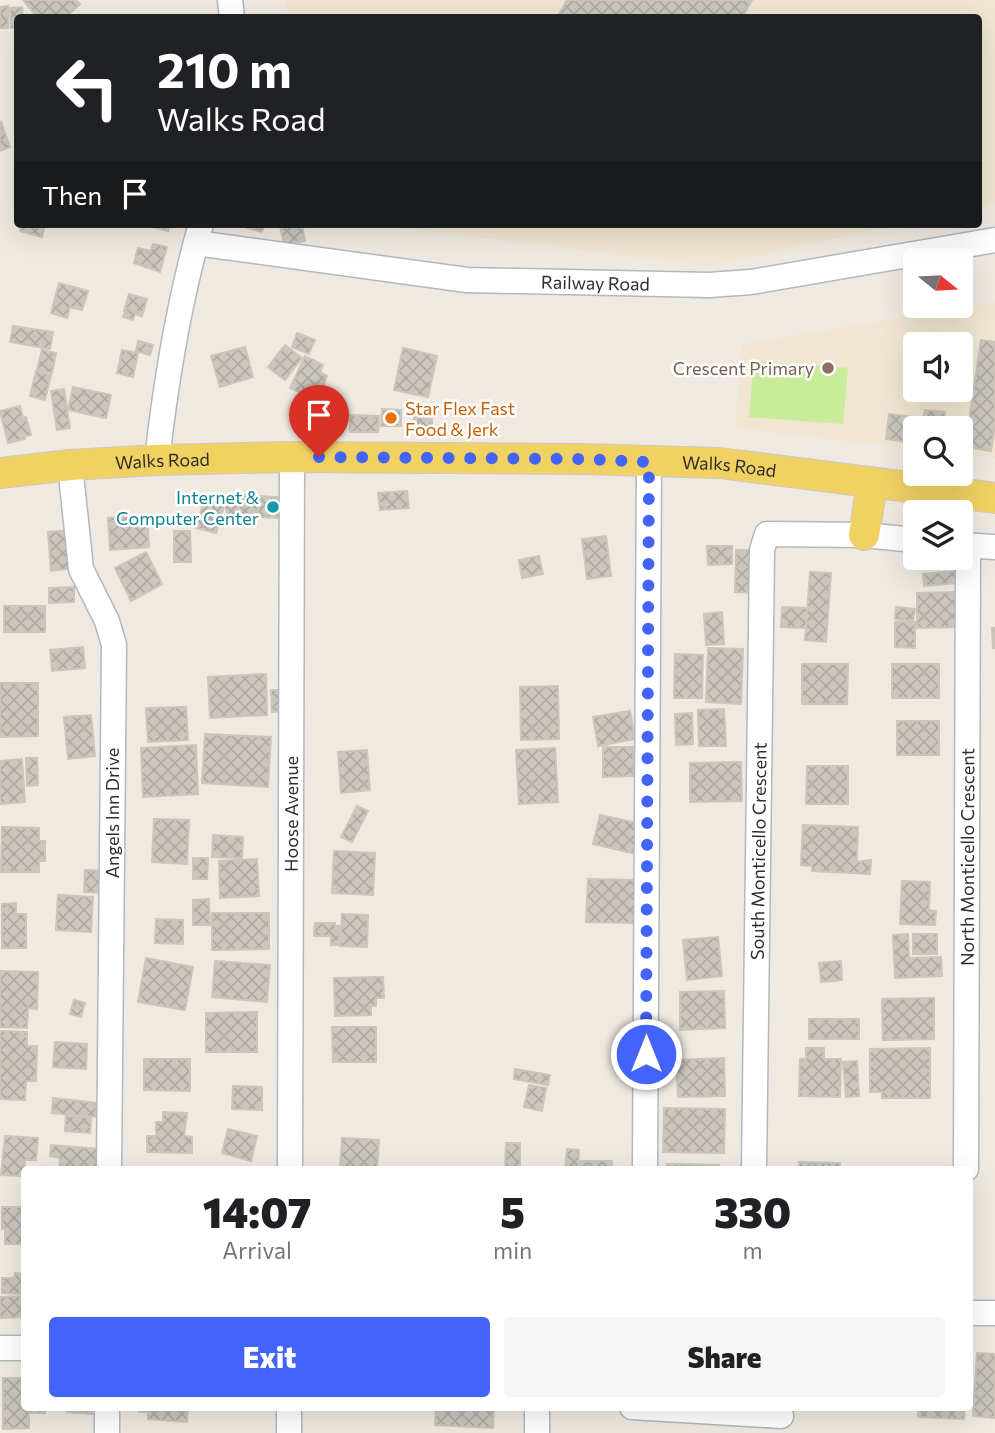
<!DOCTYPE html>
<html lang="en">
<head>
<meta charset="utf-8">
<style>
  :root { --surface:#fff; --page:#f6f6f6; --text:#202124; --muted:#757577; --accent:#4264fb }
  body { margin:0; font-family:Commissioner,sans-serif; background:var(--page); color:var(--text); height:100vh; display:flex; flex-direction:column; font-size:26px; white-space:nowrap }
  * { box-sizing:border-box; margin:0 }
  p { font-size:23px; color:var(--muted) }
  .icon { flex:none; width:38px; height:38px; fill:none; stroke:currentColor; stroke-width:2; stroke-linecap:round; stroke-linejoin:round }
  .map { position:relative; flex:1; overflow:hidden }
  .panel { position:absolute; left:21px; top:1166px; width:952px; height:245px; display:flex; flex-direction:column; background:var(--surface); border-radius:7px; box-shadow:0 7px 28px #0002 }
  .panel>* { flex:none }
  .banner { position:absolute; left:14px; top:14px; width:968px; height:214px; border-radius:7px; box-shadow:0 7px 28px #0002; background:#202124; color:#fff; overflow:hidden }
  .needle { width:46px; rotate:108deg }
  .tools { position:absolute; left:903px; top:248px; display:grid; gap:14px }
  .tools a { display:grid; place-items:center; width:70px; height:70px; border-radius:7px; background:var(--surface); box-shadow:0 7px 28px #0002; font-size:35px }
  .pin { position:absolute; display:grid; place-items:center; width:60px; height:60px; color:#fff; margin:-72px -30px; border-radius:50% 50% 50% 0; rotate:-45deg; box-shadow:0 0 7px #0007 }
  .pin .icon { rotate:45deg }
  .me { position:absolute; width:77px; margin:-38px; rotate:0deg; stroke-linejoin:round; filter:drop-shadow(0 0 5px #0008) }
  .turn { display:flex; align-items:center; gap:24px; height:147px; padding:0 28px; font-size:32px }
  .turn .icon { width:91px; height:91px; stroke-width:2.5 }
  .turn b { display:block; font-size:49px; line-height:60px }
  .then { display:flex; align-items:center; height:66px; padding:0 28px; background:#0003; gap:14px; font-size:26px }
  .eta { display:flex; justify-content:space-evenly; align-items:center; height:119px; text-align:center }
  .eta b { font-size:42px; font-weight:800; line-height:49px }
  .cta { display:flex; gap:14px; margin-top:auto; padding:14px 28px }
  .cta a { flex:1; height:80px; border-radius:7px; background:var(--accent); color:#fff; font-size:28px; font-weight:800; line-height:80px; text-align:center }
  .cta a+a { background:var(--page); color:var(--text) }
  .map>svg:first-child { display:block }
  .education { fill:#f0e6d1; fill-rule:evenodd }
  .pitch { fill:#c9ec9a }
  .building { fill:url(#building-cross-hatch); stroke:#cbc5ba; stroke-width:2 }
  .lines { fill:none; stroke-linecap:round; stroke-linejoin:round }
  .minor-casing { stroke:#b4b7c1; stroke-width:27 }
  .major-casing { stroke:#c9c9c9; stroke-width:32 }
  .minor { stroke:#fff; stroke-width:24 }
  .major { stroke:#f2d163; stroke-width:30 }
  .route { stroke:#4264fb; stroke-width:12; stroke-dasharray:0 21.6 }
  .education-dot { fill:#8d6e63; stroke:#fff; stroke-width:2.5 }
  .food-dot { fill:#e8710a; stroke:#fff; stroke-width:2.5 }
  .culture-dot { fill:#0f9aa8; stroke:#fff; stroke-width:2.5 }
  .labels { text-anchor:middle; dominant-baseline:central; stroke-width:5; stroke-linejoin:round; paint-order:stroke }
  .street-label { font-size:18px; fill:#2e2e2e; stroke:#fff }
  .education-label { font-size:18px; fill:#785e54; stroke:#fff; text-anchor:end }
  .food-label { font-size:18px; fill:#c56008; stroke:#fff; text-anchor:start }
  .culture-label { font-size:18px; fill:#0d838f; stroke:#fff; text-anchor:end }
</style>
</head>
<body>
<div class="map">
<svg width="995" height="1433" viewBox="0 0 995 1433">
  <defs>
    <pattern id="building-cross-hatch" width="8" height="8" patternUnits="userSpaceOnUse" patternTransform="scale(1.75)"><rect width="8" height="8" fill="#cbc7bf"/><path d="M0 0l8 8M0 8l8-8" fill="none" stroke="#afaba4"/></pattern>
  </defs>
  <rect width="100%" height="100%" fill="#efe9e1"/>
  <g class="education">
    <path d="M 285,0 L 995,0 L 995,203 L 978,207 L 978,18 L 288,18 Z"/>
    <path d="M 370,224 L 901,224 L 710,266 Z"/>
    <path d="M 995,302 L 995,458 L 961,454 L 961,429 L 915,429 L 915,449 L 735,428 L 742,344 ZM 915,345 L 961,345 L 961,390 L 915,390 Z"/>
  </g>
  <path class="pitch" d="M 754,361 L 848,368 L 843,424 L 749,417 Z"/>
  <g class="building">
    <path d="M 23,0 L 76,0 L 80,4 L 65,18 L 38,18 Z"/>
    <path d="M 567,0 L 752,0 L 742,18 L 557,18 Z"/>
    <path d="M 8,6 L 8,28 L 0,28 L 0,7 Z"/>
    <path d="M 22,7 L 23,18 L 18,18 L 18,28 L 11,28 L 10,8 Z"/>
    <path d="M 1,122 L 10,147 L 0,151 L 0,122 Z"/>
    <path d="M 22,224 L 45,224 L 42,237 L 20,231 Z"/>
    <path d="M 141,224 L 169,224 L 168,231 Z"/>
    <path d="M 248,224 L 265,224 L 262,232 L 247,228 Z"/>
    <path d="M 290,224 L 302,224 L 305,241 L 284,245 L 280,226 Z"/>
    <path d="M 153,244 L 167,247 L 160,272 L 134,263 L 138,248 L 151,251 Z"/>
    <path d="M 59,283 L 88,291 L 82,310 L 70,307 L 67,318 L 51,313 Z"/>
    <path d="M 129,294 L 147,299 L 142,316 L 124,311 Z"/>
    <path d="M 127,308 L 136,311 L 133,320 L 123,317 Z"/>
    <path d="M 13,326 L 53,332 L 50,349 L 10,342 Z"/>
    <path d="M 297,333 L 315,340 L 309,354 L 292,347 Z"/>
    <path d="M 981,340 L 995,342 L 995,426 L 991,451 L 965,447 Z"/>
    <path d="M 138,341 L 153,345 L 150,355 L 136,351 Z"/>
    <path d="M 285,345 L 302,358 L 285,380 L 268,367 Z"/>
    <path d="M 245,347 L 253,377 L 220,387 L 211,356 Z"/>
    <path d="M 403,348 L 437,356 L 428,397 L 394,390 Z"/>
    <path d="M 42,350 L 56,353 L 52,373 L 37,370 Z"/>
    <path d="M 122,350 L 138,353 L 133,377 L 117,373 Z"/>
    <path d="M 305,356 L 323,365 L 320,372 L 327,376 L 322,388 L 315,385 L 310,397 L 290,388 Z"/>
    <path d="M 36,371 L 51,375 L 45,400 L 30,396 Z"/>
    <path d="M 73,387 L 111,395 L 106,418 L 68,410 Z"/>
    <path d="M 64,389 L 70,428 L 57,430 L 51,391 Z"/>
    <path d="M 20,406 L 23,418 L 26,417 L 31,435 L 25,436 L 25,439 L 8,443 L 0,411 Z"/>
    <path d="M 382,409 L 401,410 L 401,426 L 381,426 Z"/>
    <path d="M 925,410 L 945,412 L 944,421 L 963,423 L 961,442 L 961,429 L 915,429 L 915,443 L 886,439 L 889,414 L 923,418 Z"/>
    <path d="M 350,415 L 379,416 L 378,432 L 350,432 Z"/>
    <path d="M 414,417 L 432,419 L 432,429 L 413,428 Z"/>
    <path d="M 407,491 L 409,508 L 380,510 L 378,493 Z"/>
    <path d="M 254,493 L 258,512 L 228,518 L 224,499 Z"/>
    <path d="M 259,496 L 289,498 L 287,518 L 258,517 Z"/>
    <path d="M 204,500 L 224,506 L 216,533 L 196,528 Z"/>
    <path d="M 147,515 L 149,547 L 110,550 L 108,518 Z"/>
    <path d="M 73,530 L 76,568 L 51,571 L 48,532 Z"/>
    <path d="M 174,531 L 190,531 L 191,562 L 174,562 Z"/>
    <path d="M 606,536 L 611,576 L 587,579 L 582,539 Z"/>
    <path d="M 707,546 L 732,546 L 732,564 L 708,565 Z"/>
    <path d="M 736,550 L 755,550 L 753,593 L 735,592 Z"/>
    <path d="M 146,552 L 162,584 L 131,601 L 115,568 Z"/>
    <path d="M 539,556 L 543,574 L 522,578 L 519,560 Z"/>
    <path d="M 956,571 L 957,583 L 924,586 L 923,574 Z"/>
    <path d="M 810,572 L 831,573 L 826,642 L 805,640 Z"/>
    <path d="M 74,587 L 74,602 L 49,603 L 49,588 Z"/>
    <path d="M 955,592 L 956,627 L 917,628 L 917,593 Z"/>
    <rect x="4" y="606" width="41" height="26"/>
    <path d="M 782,607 L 807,608 L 806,628 L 781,627 Z"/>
    <path d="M 896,607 L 915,609 L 913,621 L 895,619 Z"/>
    <path d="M 722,612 L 724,644 L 706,645 L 704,614 Z"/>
    <path d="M 895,622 L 915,622 L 915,648 L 895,647 Z"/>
    <path d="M 992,628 L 995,628 L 995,648 L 993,648 Z"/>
    <path d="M 83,647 L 85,668 L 52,671 L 50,650 Z"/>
    <path d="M 708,648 L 743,649 L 741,704 L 706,702 Z"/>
    <path d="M 675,654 L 703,655 L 702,698 L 674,698 Z"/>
    <path d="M 802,664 L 848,664 L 847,704 L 802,704 Z"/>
    <rect x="892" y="664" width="47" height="34"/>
    <path d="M 266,674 L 267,715 L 210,718 L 208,677 Z"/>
    <path d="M 0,683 L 38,683 L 38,736 L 0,737 Z"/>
    <path d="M 558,686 L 559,739 L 521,740 L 520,687 Z"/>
    <path d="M 271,690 L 284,690 L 285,711 L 272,712 Z"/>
    <path d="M 186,707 L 188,740 L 148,742 L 146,708 Z"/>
    <path d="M 724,709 L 726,746 L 699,746 L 698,710 Z"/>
    <path d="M 630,711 L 635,739 L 598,746 L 593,717 Z"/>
    <path d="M 692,713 L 693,744 L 676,745 L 675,714 Z"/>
    <path d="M 91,715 L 95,756 L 68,759 L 64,717 Z"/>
    <rect x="897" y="721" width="42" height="34"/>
    <path d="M 205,734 L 271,737 L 268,787 L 202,783 Z"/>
    <path d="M 196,745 L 198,794 L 143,797 L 141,748 Z"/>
    <path d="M 603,747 L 633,747 L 634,776 L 603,777 Z"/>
    <path d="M 555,748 L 558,802 L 519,804 L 516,750 Z"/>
    <path d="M 367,750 L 370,790 L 341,793 L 338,752 Z"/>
    <path d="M 26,758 L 37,758 L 38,785 L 27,786 Z"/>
    <path d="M 22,759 L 25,802 L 0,804 L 0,761 Z"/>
    <path d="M 741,762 L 742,801 L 690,802 L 690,763 Z"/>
    <path d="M 807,766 L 848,766 L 848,804 L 806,804 Z"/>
    <path d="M 357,806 L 368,811 L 352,842 L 341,837 Z"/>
    <path d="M 600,815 L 642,824 L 636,854 L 593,844 Z"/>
    <path d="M 154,819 L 189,820 L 187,864 L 152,862 Z"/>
    <path d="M 803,825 L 858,827 L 857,862 L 871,860 L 870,874 L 812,871 L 812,866 L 801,865 Z"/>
    <path d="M 2,827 L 39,828 L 39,841 L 45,841 L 45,861 L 39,861 L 39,872 L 1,872 Z"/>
    <path d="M 213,835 L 243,837 L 242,858 L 212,857 Z"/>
    <path d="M 334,851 L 375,853 L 373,895 L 332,893 Z"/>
    <path d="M 193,858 L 208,858 L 207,879 L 193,879 Z"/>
    <path d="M 257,859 L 259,896 L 220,898 L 219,861 Z"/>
    <path d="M 85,870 L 106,871 L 105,893 L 84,892 Z"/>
    <path d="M 588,879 L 636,880 L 635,923 L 586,922 Z"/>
    <path d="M 902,881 L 930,882 L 929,910 L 936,911 L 935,925 L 900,924 Z"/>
    <path d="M 58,895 L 93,897 L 91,932 L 56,930 Z"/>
    <path d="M 209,899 L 210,925 L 193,925 L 193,900 Z"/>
    <path d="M 16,903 L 16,914 L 26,914 L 26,948 L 2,948 L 2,904 Z"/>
    <path d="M 212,913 L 269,913 L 269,949 L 212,950 Z"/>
    <path d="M 342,914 L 368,915 L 367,947 L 340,946 Z"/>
    <path d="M 156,919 L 183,920 L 183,944 L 155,943 Z"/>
    <path d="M 315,923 L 335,923 L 335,926 L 339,926 L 339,945 L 331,945 L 331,936 L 314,936 Z"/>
    <path d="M 908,934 L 909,958 L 941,957 L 942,976 L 895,978 L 893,935 Z"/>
    <rect x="913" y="934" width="24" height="20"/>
    <path d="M 718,937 L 722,976 L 687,980 L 683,940 Z"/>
    <path d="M 146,958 L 193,967 L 185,1010 L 138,1002 Z"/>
    <path d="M 215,961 L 270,965 L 267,1002 L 212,997 Z"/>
    <path d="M 841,961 L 842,980 L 821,982 L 819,963 Z"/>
    <path d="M 0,971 L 38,972 L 37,1009 L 28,1008 L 27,1028 L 0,1027 Z"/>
    <path d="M 383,977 L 384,998 L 376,998 L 376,1006 L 371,1006 L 371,1015 L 335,1016 L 334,978 Z"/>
    <path d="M 724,991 L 725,1028 L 680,1030 L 680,992 Z"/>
    <path d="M 934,998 L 934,1039 L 883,1040 L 882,999 Z"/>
    <path d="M 74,1000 L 85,1003 L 81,1017 L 70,1014 Z"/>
    <path d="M 257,1012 L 257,1052 L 206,1052 L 206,1013 Z"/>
    <rect x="809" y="1019" width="50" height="20"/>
    <path d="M 332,1027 L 376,1027 L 376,1062 L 333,1062 Z"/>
    <path d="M 0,1031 L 27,1032 L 27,1046 L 37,1046 L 36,1081 L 26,1081 L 25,1100 L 0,1099 Z"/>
    <path d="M 55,1042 L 87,1044 L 86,1069 L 53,1067 Z"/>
    <path d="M 806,1048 L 824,1048 L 824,1059 L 841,1059 L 840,1097 L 799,1096 L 800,1059 L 806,1059 Z"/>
    <path d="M 930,1048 L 930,1098 L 882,1098 L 882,1092 L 870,1092 L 870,1049 Z"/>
    <path d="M 724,1058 L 725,1096 L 678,1097 L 676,1060 Z"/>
    <path d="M 144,1059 L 190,1059 L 190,1091 L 144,1090 Z"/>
    <path d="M 857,1061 L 859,1096 L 846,1097 L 843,1062 Z"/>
    <path d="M 515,1069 L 550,1075 L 548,1085 L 514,1079 Z"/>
    <path d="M 529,1085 L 546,1088 L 542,1111 L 524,1107 Z"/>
    <path d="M 233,1086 L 262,1087 L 262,1110 L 232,1109 Z"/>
    <path d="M 53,1098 L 97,1103 L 96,1117 L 52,1113 Z"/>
    <path d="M 664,1108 L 725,1109 L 724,1153 L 663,1152 Z"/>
    <path d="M 163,1112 L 187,1113 L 184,1136 L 192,1137 L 192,1153 L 147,1152 L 147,1136 L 156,1136 L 156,1122 L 163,1122 Z"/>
    <path d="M 66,1116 L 91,1118 L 90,1133 L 65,1131 Z"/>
    <path d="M 228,1129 L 257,1136 L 251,1161 L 222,1153 Z"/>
    <path d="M 5,1136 L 38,1138 L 36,1160 L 25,1160 L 24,1176 L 1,1175 Z"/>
    <path d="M 342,1138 L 379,1140 L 377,1169 L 340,1169 Z"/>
    <path d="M 506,1143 L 520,1143 L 520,1169 L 505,1169 Z"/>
    <path d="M 51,1145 L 99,1149 L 97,1169 L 59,1169 L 60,1158 L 50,1156 Z"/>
    <path d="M 567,1149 L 579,1150 L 578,1169 L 565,1169 Z"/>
    <rect x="580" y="1161" width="32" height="8"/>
    <path d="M 799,1162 L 840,1163 L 840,1169 L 799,1169 Z"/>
    <path d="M 667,1164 L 719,1165 L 719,1169 L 667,1169 Z"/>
    <path d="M 2,1207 L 24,1207 L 24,1244 L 5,1244 L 5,1228 L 2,1229 Z"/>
    <path d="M 15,1273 L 24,1274 L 23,1294 L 2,1293 L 2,1278 L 14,1278 Z"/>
    <path d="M 24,1296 L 24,1317 L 0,1318 L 0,1297 Z"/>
    <path d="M 977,1353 L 995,1354 L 995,1418 L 973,1416 Z"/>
    <path d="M 3,1378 L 24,1378 L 24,1407 L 45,1407 L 45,1413 L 29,1413 L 29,1428 L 3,1429 Z"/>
    <path d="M 68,1407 L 93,1407 L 92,1414 L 67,1412 Z"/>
    <path d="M 140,1407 L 188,1407 L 187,1422 L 148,1419 L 148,1412 L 139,1412 Z"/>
    <path d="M 436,1407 L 494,1407 L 493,1428 L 435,1425 Z"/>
    <path d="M 918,1407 L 965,1407 L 964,1419 L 918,1417 Z"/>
  </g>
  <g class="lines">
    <g class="minor-casing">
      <g id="minor">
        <path d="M 230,0 L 232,18"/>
        <path id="s1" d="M 196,243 L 467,280 L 709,285 L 751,282 L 995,240"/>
        <path d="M 157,460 C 166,380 179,301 201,224"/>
        <path d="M 70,465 L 81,569 L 107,621 L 114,645 L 109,1169"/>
        <path d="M 961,545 L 995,547"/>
        <path id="s2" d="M 290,1169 L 292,457"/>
        <path d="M 645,1169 L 649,462"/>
        <path id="s3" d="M 754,1169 L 762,550 L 767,534 L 864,535 L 915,540"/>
        <path id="s4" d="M 966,1169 L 968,546"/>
        <path d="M 970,1313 L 995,1313"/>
        <path d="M 0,1348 L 24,1348"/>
        <path d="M 632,1407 L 781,1416"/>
        <path d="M 107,1433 L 107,1407"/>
        <path d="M 289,1433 L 289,1407"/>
        <path d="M 537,1433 L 537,1407"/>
      </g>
    </g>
    <g class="major-casing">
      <g id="major">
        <path id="s5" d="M 0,473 L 70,465 L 157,460 L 292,457 L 583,459 L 719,463 L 995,498"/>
        <path d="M 864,535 L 872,484"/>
      </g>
    </g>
    <use href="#minor" class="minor"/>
    <use href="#major" class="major"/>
  </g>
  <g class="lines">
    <path class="route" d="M 319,457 L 583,459 L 649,462 L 646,1054"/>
  </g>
  <circle class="education-dot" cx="828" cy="368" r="7"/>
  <circle class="food-dot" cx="391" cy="418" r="7"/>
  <circle class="culture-dot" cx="273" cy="507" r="7"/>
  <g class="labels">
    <g class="street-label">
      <text stroke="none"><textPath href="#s1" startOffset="402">Railway Road</textPath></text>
      <text stroke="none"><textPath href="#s5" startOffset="163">Walks Road</textPath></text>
      <text stroke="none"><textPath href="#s5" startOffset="730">Walks Road</textPath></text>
      <text transform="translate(112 813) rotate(-90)">Angels Inn Drive</text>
      <text stroke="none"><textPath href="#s2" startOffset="355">Hoose Avenue</textPath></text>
      <text stroke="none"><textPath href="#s3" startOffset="318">South Monticello Crescent</textPath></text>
      <text stroke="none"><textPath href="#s4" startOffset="312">North Monticello Crescent</textPath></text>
    </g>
    <g class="education-label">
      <text x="814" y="368">Crescent Primary</text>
    </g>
    <g class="food-label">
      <text x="405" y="408">Star Flex Fast<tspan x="405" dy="21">Food &amp; Jerk</tspan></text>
    </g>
    <g class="culture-label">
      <text x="259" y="497">Internet &amp;<tspan x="259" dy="21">Computer Center</tspan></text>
    </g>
  </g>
</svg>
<div class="tools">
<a><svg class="needle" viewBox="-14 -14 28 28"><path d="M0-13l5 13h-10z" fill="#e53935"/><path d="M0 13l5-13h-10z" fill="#757577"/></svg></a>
<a><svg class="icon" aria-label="sound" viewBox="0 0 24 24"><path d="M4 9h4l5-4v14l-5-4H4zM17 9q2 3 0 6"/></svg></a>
<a><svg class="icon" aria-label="search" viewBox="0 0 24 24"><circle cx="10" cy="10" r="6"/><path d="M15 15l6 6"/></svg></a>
<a><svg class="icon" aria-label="layers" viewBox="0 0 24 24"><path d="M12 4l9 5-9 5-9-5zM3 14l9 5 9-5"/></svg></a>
</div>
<div class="pin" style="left:319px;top:457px;background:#d93025"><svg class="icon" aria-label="arrive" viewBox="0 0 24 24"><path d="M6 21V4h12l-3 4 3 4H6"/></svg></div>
<svg class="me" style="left:646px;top:1054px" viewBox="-20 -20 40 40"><circle r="17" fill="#4264fb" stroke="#fff" stroke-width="3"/><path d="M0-11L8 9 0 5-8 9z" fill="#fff"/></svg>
<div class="banner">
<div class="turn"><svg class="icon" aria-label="left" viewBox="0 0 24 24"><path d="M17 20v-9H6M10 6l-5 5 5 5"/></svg><div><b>210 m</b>Walks Road</div></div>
<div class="then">Then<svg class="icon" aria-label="arrive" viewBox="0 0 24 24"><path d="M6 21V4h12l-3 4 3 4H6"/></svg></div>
</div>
<section class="panel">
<div class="eta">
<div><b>14:07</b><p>Arrival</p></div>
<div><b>5</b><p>min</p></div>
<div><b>330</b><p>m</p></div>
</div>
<div class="cta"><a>Exit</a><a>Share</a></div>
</section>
</div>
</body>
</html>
